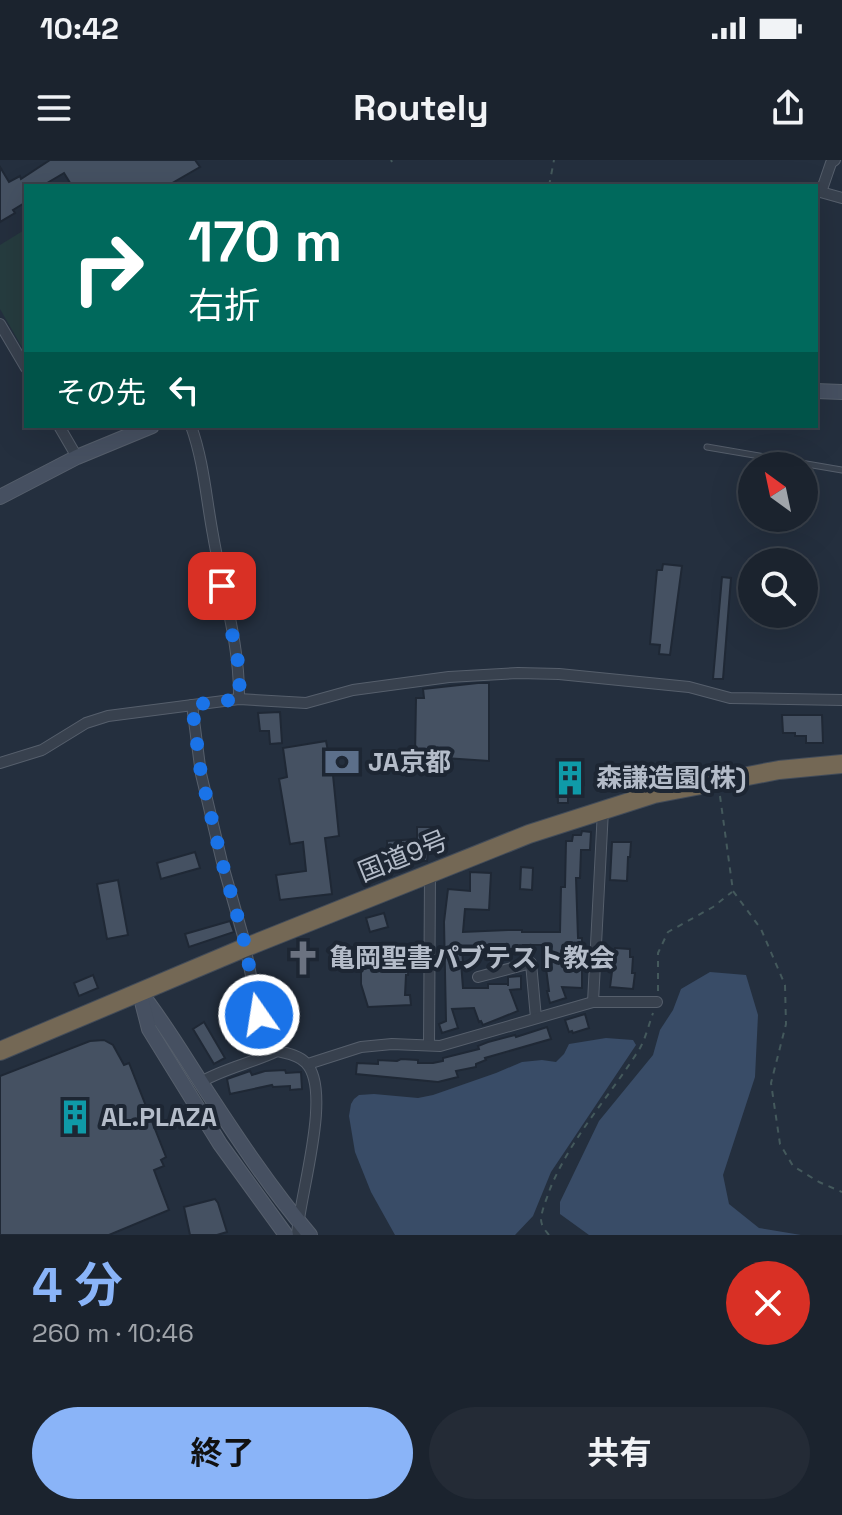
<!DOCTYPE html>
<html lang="ja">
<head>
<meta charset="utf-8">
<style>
  :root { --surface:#1b232e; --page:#242b36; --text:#f1f3f6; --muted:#a0a4aa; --line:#39404a; --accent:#8ab4f8 }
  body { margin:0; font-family:"Space Grotesk","Noto Sans JP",sans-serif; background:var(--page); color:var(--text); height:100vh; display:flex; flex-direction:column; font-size:30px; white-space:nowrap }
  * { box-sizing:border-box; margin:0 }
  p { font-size:26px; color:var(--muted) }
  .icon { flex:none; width:44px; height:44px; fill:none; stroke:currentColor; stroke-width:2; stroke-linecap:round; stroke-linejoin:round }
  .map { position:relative; height:1075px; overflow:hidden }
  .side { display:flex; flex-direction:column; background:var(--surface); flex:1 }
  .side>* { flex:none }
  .banner { position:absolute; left:24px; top:24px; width:794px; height:244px; border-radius:0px; box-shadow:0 8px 32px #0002,0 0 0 2px var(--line); background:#00695c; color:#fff; overflow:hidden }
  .needle { width:52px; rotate:327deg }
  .buttons { position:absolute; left:738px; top:292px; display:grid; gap:16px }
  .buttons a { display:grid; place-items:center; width:80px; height:80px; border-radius:50%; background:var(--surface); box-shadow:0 8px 32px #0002,0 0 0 2px var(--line); font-size:40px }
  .pin { position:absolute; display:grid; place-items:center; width:68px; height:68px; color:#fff; margin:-34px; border-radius:16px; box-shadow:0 4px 12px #0006 }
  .me { position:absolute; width:88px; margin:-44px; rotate:347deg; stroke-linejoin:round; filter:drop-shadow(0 0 6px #0008) }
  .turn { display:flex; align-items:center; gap:28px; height:168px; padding:0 32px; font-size:36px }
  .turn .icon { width:104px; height:104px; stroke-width:2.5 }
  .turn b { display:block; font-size:56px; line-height:68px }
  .then { display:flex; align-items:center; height:76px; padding:0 32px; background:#0003; gap:16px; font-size:30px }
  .round { display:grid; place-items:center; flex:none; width:84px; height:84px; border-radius:42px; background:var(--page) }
  .overview { display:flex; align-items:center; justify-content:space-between; height:136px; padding:0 32px }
  h1 { font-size:48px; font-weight:700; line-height:60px; color:var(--accent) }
  .action { display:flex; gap:16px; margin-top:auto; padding:16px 32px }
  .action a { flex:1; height:92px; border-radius:48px; background:var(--accent); color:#111; font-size:32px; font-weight:700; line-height:92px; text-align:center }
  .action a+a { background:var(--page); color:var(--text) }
  .status { display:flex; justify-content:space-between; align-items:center; height:56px; padding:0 40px; background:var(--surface); direction:ltr }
  .status svg { height:22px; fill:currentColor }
  header { display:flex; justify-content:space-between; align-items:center; height:104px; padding:0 32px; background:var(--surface); font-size:36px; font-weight:700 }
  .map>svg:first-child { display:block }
  .green { fill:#263c3f }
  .water { fill:#394c67 }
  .building { fill:#455162; stroke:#1f2835; stroke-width:2 }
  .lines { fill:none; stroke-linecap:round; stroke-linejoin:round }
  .lane-casing { stroke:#565f6c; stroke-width:7 }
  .street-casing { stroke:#565f6c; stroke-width:12 }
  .secondary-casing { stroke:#565f6c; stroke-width:16 }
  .highway-casing { stroke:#434c59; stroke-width:20 }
  .path { stroke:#44595c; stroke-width:2; stroke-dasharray:6 6; stroke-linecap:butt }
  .lane { stroke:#38414e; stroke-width:5 }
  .street { stroke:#38414e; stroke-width:10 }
  .secondary { stroke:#465061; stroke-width:14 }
  .highway { stroke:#746855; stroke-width:18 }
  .route { stroke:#1a73e8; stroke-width:14; stroke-dasharray:0 25.2 }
  .labels { text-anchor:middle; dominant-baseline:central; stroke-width:8; stroke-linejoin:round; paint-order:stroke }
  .poi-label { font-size:26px; font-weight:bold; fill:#b4bcc9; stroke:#1d2633; text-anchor:start }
  .street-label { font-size:26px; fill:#b4bcc9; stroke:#1d2633 }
</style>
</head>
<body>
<div class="status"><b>10:42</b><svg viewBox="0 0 49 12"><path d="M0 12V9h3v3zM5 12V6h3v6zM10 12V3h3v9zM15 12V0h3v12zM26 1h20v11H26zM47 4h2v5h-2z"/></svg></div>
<header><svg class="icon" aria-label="menu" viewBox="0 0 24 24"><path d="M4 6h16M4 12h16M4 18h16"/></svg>Routely<svg class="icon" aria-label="share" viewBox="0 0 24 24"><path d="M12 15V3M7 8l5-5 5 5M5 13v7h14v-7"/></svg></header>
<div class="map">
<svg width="842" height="1075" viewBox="0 0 842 1075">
  <rect width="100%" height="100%" fill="#242f3e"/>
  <path class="green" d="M 26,69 L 26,194 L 0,149 L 0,85 Z"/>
  <g class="water">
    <path d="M 710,812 L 746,815 L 758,855 L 755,917 L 723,1015 L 729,1044 L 759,1068 L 801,1075 L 589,1075 L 560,1054 L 560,1042 L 599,961 L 653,895 L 660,870 L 673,850 L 681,829 Z"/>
    <path d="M 606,878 L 633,880 L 636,885 L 551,1012 L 533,1056 L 515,1075 L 395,1075 L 371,1032 L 355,992 L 349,956 L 351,944 L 354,939 L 359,935 L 374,934 L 418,938 L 433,935 L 496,913 L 522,902 L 542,900 L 556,902 L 564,894 L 569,884 Z"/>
  </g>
  <g class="building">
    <path d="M 50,0 L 195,0 L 200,7 L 167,26 L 72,26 L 64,13 L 42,26 L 26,26 L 26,42 L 13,50 L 15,53 L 0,62 L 0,7 L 9,22 L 20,16 L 21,19 Z"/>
    <path d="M 663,404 L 682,406 L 670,495 L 659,494 L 660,485 L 650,484 L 657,410 L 662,410 Z"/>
    <path d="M 722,417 L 731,418 L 723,519 L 713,519 Z"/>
    <path d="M 478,523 L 489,523 L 489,601 L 415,596 L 416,538 L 424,538 L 423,529 Z"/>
    <path d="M 280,552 L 282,583 L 270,584 L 269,571 L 260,571 L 258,553 Z"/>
    <path d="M 782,555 L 822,555 L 823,583 L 806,583 L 806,576 L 795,576 L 795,573 L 783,573 Z"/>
    <path d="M 326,581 L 328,591 L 332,590 L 336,615 L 333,615 L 339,676 L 325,678 L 332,734 L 280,740 L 276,715 L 306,711 L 303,682 L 290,684 L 279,619 L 287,617 L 283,588 Z"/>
    <path d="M 568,607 L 573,612 L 583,611 L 584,625 L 575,626 L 572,635 L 568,637 L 568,643 L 558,643 L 557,610 Z"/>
    <path d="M 417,667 L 435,667 L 435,693 L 428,693 L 427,701 L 417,701 L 417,699 L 388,701 L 387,681 L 417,679 Z"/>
    <path d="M 582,671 L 591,672 L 590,690 L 581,690 L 580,718 L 576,718 L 578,778 L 582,778 L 582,828 L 562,827 L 566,838 L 550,843 L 547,831 L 549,831 L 543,785 L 523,785 L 523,788 L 494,790 L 462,790 L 463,802 L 461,802 L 463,828 L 488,828 L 488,824 L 508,824 L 508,826 L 508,817 L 521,816 L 521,829 L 510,830 L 518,851 L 483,865 L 481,861 L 479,862 L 474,848 L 452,849 L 458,868 L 442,873 L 439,864 L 446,861 L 444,762 L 448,729 L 470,731 L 470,712 L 491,713 L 489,750 L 465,749 L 463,772 L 508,770 L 522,770 L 522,772 L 560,772 L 561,727 L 565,727 L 566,681 L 572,681 L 573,675 L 581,675 Z"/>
    <path d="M 612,682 L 631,682 L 630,697 L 628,697 L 627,721 L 610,720 Z"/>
    <path d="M 195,692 L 200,708 L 161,719 L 157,703 Z"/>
    <path d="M 521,707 L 533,708 L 532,730 L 520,729 Z"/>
    <path d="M 118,720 L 128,775 L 107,779 L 97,724 Z"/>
    <path d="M 384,753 L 388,767 L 370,772 L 366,758 Z"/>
    <path d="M 230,761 L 234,772 L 189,787 L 185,774 Z"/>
    <path d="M 615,788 L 630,789 L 630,797 L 633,797 L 632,813 L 635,813 L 633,829 L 610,827 Z"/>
    <path d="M 399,790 L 412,791 L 412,800 L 409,800 L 408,815 L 406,815 L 405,835 L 410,835 L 411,845 L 368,847 L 361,824 L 361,808 L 391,808 L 391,804 L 396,804 Z"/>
    <path d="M 93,815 L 98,828 L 79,836 L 74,823 Z"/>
    <path d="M 585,854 L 589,868 L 573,873 L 572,871 L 569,872 L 565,860 Z"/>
    <path d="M 204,862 L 225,898 L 214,904 L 193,869 Z"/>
    <path d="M 547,867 L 551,879 L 485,898 L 486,900 L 476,904 L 476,907 L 456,911 L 458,917 L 438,922 L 356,914 L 357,903 L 378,904 L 378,900 L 397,901 L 401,899 L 418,900 L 418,903 L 433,903 L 443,901 L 443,898 L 479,889 L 478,886 L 488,882 L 515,875 L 516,877 Z"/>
    <path d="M 104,880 L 113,885 L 124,905 L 129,903 L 166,997 L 161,1000 L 164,1006 L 154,1010 L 169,1050 L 109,1075 L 0,1075 L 0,916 L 90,881 Z"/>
    <path d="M 285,910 L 286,913 L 301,912 L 302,929 L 290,930 L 290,926 L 273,927 L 272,925 L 230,934 L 227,919 L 250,911 L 252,915 L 265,911 Z"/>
    <path d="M 215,1039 L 218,1043 L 227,1072 L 217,1075 L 190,1075 L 184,1047 Z"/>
  </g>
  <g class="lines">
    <g class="lane-casing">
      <path id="lane" d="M 707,287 L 842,310"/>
    </g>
    <g class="street-casing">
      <g id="street">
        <path d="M 817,31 L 842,38"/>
        <path d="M 821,32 L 831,3 L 835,0"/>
        <path d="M 0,164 L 26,208"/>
        <path d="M 59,266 L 77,297"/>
        <path d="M 191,266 C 204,302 206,338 213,375 C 222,429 240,484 239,539"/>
        <path d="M 192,545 L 201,614 L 222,702 L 243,776 L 259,855 L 264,870 L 277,891 C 286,893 299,895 306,903 C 333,931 299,1037 297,1075"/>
        <path d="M 0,603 L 42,590 L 86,563 L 108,556 L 239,539 L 306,543 L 353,530 L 449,517 L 518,513 L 559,514 L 689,527 L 730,538 L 842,540"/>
        <path d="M 478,817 L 531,803 L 536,858"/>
        <path d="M 593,842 L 603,650"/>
        <path d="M 429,885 L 430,714"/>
        <path d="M 308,904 L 361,887 L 392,884 L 440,886 L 593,842 L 657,842"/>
        <path d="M 201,922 C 225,908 252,903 277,891"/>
      </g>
    </g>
    <g class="secondary-casing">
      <g id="secondary">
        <path d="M 816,231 L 842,232"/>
        <path d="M 0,337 L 77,297 L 152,266"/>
        <path d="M 140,832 C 163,861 182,893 202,924 C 236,976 270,1028 310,1075"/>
        <path d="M 141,838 L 149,869 L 220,984 L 286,1075"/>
      </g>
    </g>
    <g class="highway-casing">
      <path id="highway" d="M 0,891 L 244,788 L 529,674 L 654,634 L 779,610 L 842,604"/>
    </g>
    <g class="path">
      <path d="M 391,0 L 392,2"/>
      <path d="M 549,26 L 554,0"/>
      <path d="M 720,636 L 733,731 L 761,769 L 785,825 L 786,864 L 771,923 L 780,984 L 793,1006 L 819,1022 L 842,1032"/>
      <path d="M 658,831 L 658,793 L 668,772 L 713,747 L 732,732"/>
      <path d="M 549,1075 C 545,1070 541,1066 541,1059 C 542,1049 547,1038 550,1029 C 571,977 611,935 640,888 C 646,877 649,864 653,853"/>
    </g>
    <use href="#lane" class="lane"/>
    <use href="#street" class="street"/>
    <use href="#secondary" class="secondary"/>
    <use href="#highway" class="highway"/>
  </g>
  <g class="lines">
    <path class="route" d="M 222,426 L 240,511 L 239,539 L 192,545 L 201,614 L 222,702 L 243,776 L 259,855"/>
  </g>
  <defs>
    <g id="bank-bare" transform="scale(2.76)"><path d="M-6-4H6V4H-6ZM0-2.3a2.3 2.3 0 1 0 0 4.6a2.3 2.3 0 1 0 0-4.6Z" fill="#5c6f8a" stroke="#1d2633" stroke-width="2.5" paint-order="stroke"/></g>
    <g id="building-bare" transform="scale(2.76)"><path d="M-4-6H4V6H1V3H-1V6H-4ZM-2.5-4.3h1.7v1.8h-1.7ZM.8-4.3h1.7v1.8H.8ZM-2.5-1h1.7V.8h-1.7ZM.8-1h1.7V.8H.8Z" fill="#0f9aa8" stroke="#1d2633" stroke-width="2.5" paint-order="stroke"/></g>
    <g id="church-bare" transform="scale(2.76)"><path d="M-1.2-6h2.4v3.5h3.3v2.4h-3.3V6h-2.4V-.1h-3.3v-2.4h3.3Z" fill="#6b7280" stroke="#1d2633" stroke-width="2.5" paint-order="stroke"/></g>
  </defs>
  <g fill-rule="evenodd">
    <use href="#bank-bare" x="342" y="602"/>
    <use href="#building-bare" x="570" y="618"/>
    <use href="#church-bare" x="303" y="798"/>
    <use href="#building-bare" x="75" y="957"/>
  </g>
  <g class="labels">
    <g class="poi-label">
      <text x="368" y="602">JA京都</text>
      <text x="596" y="618">森謙造園(株)</text>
      <text x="329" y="798">亀岡聖書パブテスト教会</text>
      <text x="101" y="957">AL.PLAZA</text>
    </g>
    <g class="street-label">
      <text transform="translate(403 696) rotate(-22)">国道9号</text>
    </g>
  </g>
</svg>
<div class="buttons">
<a><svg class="needle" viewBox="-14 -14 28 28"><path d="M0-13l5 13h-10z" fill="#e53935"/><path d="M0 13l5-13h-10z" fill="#a0a4aa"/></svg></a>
<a><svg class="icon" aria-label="search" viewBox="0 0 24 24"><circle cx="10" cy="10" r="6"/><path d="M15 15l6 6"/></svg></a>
</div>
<div class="pin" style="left:222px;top:426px;background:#d93025"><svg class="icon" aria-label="arrive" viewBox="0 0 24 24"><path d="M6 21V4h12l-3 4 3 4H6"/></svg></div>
<svg class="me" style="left:259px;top:855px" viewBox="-20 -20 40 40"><circle r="17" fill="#1a73e8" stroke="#fff" stroke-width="3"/><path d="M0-11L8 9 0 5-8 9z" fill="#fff"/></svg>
<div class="banner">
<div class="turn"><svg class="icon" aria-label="right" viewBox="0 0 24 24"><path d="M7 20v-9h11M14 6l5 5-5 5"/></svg><div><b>170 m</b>右折</div></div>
<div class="then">その先<svg class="icon" aria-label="left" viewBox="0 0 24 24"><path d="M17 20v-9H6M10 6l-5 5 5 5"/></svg></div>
</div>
</div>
<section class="side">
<div class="overview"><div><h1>4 分</h1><p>260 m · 10:46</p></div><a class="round" style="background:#d93025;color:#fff"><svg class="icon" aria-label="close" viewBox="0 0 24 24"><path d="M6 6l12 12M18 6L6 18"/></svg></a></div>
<div class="action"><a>終了</a><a>共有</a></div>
</section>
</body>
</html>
